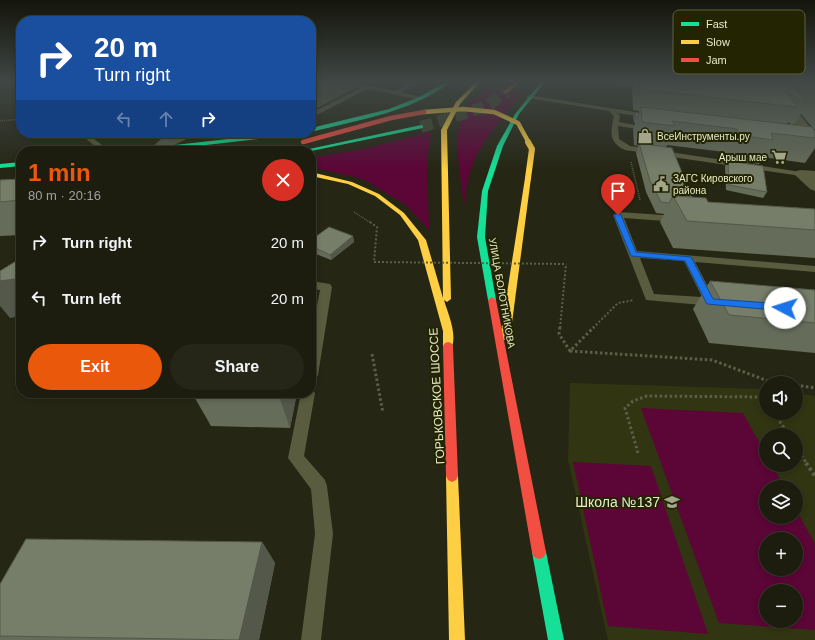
<!DOCTYPE html>
<html lang="en">
<head>
<meta charset="utf-8">
<style>
  :root { --surface:#1c1c0f; --page:#252518; --text:#f1f3f6; --muted:#a0a19e; --line:#3a3a2f; --accent:#ea580c }
  body { margin:0; font-family:Arial,sans-serif; background:var(--page); color:var(--text); height:100vh; display:flex; flex-direction:column; font-size:15px; white-space:nowrap }
  * { box-sizing:border-box; margin:0 }
  p { font-size:13px; color:var(--muted) }
  .icon { flex:none; width:22px; height:22px; fill:none; stroke:currentColor; stroke-width:2; stroke-linecap:round; stroke-linejoin:round }
  .map { position:relative; flex:1; overflow:hidden }
  .drawer { position:absolute; left:16px; top:146px; width:300px; height:252px; display:flex; flex-direction:column; background:var(--surface); border-radius:16px; box-shadow:0 2px 6px #0003,0 0 0 1px var(--line) }
  .drawer>* { flex:none }
  .banner { position:absolute; left:16px; top:16px; width:300px; height:122px; border-radius:16px; box-shadow:0 2px 6px #0003,0 0 0 1px var(--line); background:#1a4fa0; color:#fff; overflow:hidden }
  .tools { position:absolute; left:759px; top:376px; display:grid; gap:8px }
  .tools a { display:grid; place-items:center; width:44px; height:44px; border-radius:50%; background:var(--surface); box-shadow:0 2px 6px #0003,0 0 0 1px var(--line); font-size:20px }
  .pin { position:absolute; display:grid; place-items:center; width:34px; height:34px; color:#fff; margin:-41px -17px; border-radius:50% 50% 50% 0; rotate:-45deg; box-shadow:0 0 4px #0007 }
  .pin .icon { rotate:45deg }
  .me { position:absolute; width:44px; margin:-22px; rotate:275deg; stroke-linejoin:round; filter:drop-shadow(0 0 3px #0008) }
  .turn { display:flex; align-items:center; gap:14px; height:84px; padding:0 12px; font-size:18px }
  .turn .icon { width:52px; height:52px; stroke-width:2.5 }
  .turn b { display:block; font-size:28px; line-height:34px }
  .lanes { display:flex; align-items:center; height:38px; padding:0 12px; background:#0003; justify-content:center; gap:20px; direction:ltr }
  .lanes .off { opacity:.35 }
  .round { display:grid; place-items:center; flex:none; width:42px; height:42px; border-radius:21px; background:var(--page) }
  .head { display:flex; align-items:center; justify-content:space-between; height:68px; padding:0 12px }
  h1 { font-size:24px; font-weight:700; line-height:30px; color:var(--accent) }
  .button { display:flex; gap:8px; margin-top:auto; padding:8px 12px }
  .button a { flex:1; height:46px; border-radius:24px; background:var(--accent); color:#fff; font-size:16px; font-weight:700; line-height:46px; text-align:center }
  .button a+a { background:var(--page); color:var(--text) }
  ul { padding:0; list-style:none }
  li { display:flex; align-items:center; gap:12px; height:56px; padding:0 12px }
  li div { flex:1 }
  li b { display:block; font-size:15px }
  li em { font-style:normal }
  .map>svg:first-child { display:block }
  .built { fill:#323511; fill-rule:evenodd }
  .green { fill:#5c0537; fill-rule:evenodd }
  .lines { fill:none; stroke-linecap:round; stroke-linejoin:round }
  .primary-tunnel { stroke:#42442f; stroke-width:12; stroke-dasharray:12 6; stroke-linecap:butt }
  .path-far3 { stroke:#5d5e49; stroke-width:1.5; stroke-dasharray:1 1; stroke-linecap:butt }
  .path-far2 { stroke:#5d5e49; stroke-width:2; stroke-dasharray:2 2; stroke-linecap:butt }
  .path-far1 { stroke:#5d5e49; stroke-width:3; stroke-dasharray:2.5 2.5; stroke-linecap:butt }
  .path { stroke:#5d5e49; stroke-width:4; stroke-dasharray:3 3; stroke-linecap:butt }
  .lane { fill:#5a5c3f; fill-rule:evenodd }
  .street { fill:#5a5c3f; fill-rule:evenodd }
  .fast { fill:#16e098; fill-rule:evenodd }
  .slow { fill:#ffcf43; fill-rule:evenodd }
  .jam { fill:#f24e42; fill-rule:evenodd }
  .path-bridge { stroke:#5d5e49; stroke-width:2; stroke-dasharray:2 2; stroke-linecap:butt }
  .slow-bridge-far1 { stroke:#ffcf43; stroke-width:4.5 }
  .slow-bridge { stroke:#ffcf43; stroke-width:6 }
  .jam-bridge { stroke:#f24e42; stroke-width:4.5 }
  .wall { fill:#656c5a; fill-rule:evenodd }
  .shaded-wall { fill:#53584a }
  .building { fill:#767d69; stroke:#53584a }
  .route { fill:#1a73e8; stroke:#114b97 }
  .labels { text-anchor:middle; dominant-baseline:central; stroke-width:4; stroke-linejoin:round; paint-order:stroke }
  .far-poi-label { font-size:10px; fill:#e7ebca; stroke:#222402; text-anchor:start }
  .far-street-label { font-size:10px; fill:#e7ebca; stroke:#222402 }
  .street-label { font-size:12px; fill:#e7ebca; stroke:#222402 }
  .near-poi-label { font-size:14px; fill:#e7ebca; stroke:#222402; text-anchor:end }
  .key { fill:#222402; stroke:#5d603e; stroke-width:1 }
  .key-label { font-size:11px; fill:#e7ebca }
</style>
</head>
<body>
<div class="map">
<svg width="815" height="640" viewBox="0 0 815 640">
  <rect width="100%" height="100%" fill="#252614"/>
  <path class="built" d="M 570,383 L 766,389 L 766,413 L 796,413 L 796,393 L 815,396 L 815,640 L 608,640 L 568,460 ZM 766,435 L 796,435 L 796,465 L 766,465 ZM 766,487 L 796,487 L 796,517 L 766,517 ZM 766,539 L 796,539 L 796,569 L 766,569 ZM 766,591 L 796,591 L 796,621 L 766,621 Z"/>
  <g class="green">
    <path d="M 493,81 L 508,81 L 497,90 L 518,94 L 533,81 C 511,108 478,141 469,175 C 466,185 466,196 464,205 C 461,181 453,142 461,119 C 467,103 481,92 493,81 Z"/>
    <path d="M 431,132 L 427,162 L 429,230 L 406,205 L 363,179 L 311,167 L 311,158 L 363,149 Z"/>
    <path d="M 641,408 L 743,413 L 766,455 L 766,465 L 772,465 L 784,487 L 766,487 L 766,517 L 796,517 L 796,509 L 815,544 L 815,630 L 719,623 ZM 766,539 L 796,539 L 796,569 L 766,569 ZM 766,591 L 796,591 L 796,621 L 766,621 Z"/>
    <path d="M 573,462 L 651,466 L 708,634 L 608,626 Z"/>
  </g>
  <g class="lines">
    <path class="primary-tunnel" d="M 421,127 L 487,106 L 506,92"/>
    <g class="path-far3">
      <path d="M 0,121 L 21,119"/>
      <path d="M 631,162 L 640,200"/>
      <path d="M 354,212 L 371,223"/>
    </g>
    <g class="path-far2">
      <path d="M 370,222 L 377,227 L 374,262"/>
      <path d="M 560,328 L 566,264"/>
      <path d="M 593,328 L 618,303 L 634,300"/>
    </g>
    <g class="path-far1">
      <path d="M 560,327 L 559,334 L 570,351 L 594,327"/>
      <path d="M 570,351 L 712,360 L 768,381 L 783,383"/>
      <path d="M 372,354 L 383,413"/>
      <path d="M 796,385 L 815,388"/>
      <path d="M 774,413 L 789,435"/>
      <path d="M 796,447 L 807,464"/>
      <path d="M 638,453 L 625,408 L 633,401 L 647,396 L 764,397 L 766,400"/>
    </g>
    <path class="path" d="M 806,463 L 815,476"/>
    <g class="lane">
      <path d="M 333,81 L 343,81 L 395,91 L 413,81 L 419,81 L 401,92 L 424,98 L 421,100 L 367,89 L 311,118 L 311,113 L 361,88 Z"/>
      <path d="M 615,81 L 650,84 L 653,86 L 650,88 L 617,84 Z"/>
      <path d="M 529,95 L 653,115 L 653,117 L 651,118 L 617,113 L 620,116 L 619,122 L 654,129 L 651,131 L 618,126 L 619,139 L 630,146 L 801,172 L 805,174 L 801,176 L 625,150 C 609,142 610,133 614,116 L 609,111 L 527,98 L 526,97 Z"/>
      <path d="M 79,133 L 86,133 L 110,151 L 101,151 Z"/>
      <path d="M 208,133 L 269,135 L 285,133 L 269,139 L 211,135 Z"/>
      <path d="M 618,212 L 678,216 L 683,219 L 678,222 L 624,218 L 637,251 L 815,266 L 815,272 L 695,262 L 714,298 L 719,302 L 717,305 L 713,306 L 646,300 L 613,215 ZM 640,258 L 684,261 L 702,297 L 654,294 Z"/>
      <path d="M 311,281 L 330,284 L 332,287 L 318,375 L 316,379 L 311,380 L 311,338 L 320,290 L 311,289 Z"/>
      <path d="M 311,388 L 315,393 L 304,456 L 325,480 L 327,486 L 333,534 L 321,640 L 301,640 L 315,534 L 311,489 L 288,458 L 301,393 L 311,393 Z"/>
    </g>
    <g class="street">
      <path d="M 771,81 L 781,81 L 796,110 L 815,133 L 815,146 L 810,145 L 785,111 Z"/>
      <path d="M 177,133 L 194,133 L 193,136 C 181,141 165,151 154,151 L 151,148 L 161,139 Z"/>
      <path d="M 801,170 L 815,171 L 815,191 L 810,189 L 794,174 L 796,171 Z"/>
    </g>
    <g class="fast">
      <path d="M 448,81 L 452,81 C 413,112 358,120 311,132 L 311,128 L 389,109 L 419,97 Z"/>
      <path d="M 542,81 L 546,81 L 519,114 L 503,146 L 488,191 L 485,237 L 496,300 L 492,303 L 488,300 L 477,237 L 482,191 L 497,146 L 515,114 Z"/>
      <path d="M 421,125 L 423,126 L 423,128 L 311,151 L 300,151 Z"/>
      <path d="M 280,133 L 296,133 L 293,135 L 154,151 L 137,151 L 140,149 Z"/>
      <path d="M 21,162 L 21,166 L 0,168 L 0,164 Z"/>
      <path d="M 539,545 L 544,547 L 546,552 L 564,640 L 548,640 L 532,552 L 534,547 Z"/>
    </g>
    <g class="slow">
      <path d="M 477,81 L 481,81 L 460,104 L 447,130 L 451,299 L 447,302 L 444,300 C 448,314 458,335 451,349 L 445,349 L 443,346 L 443,331 L 418,240 L 400,215 L 375,196 L 348,184 L 311,176 L 311,172 L 352,182 L 379,194 L 404,213 L 426,240 L 443,298 L 441,130 L 456,102 Z"/>
      <path d="M 528,176 L 531,178 L 510,338 L 508,340 L 502,340 L 500,338 L 525,178 Z"/>
      <path d="M 452,470 L 456,472 L 458,476 L 465,640 L 449,640 L 446,476 L 448,472 Z"/>
    </g>
    <g class="jam">
      <path d="M 517,81 L 521,81 L 508,93 L 504,93 L 504,91 Z"/>
      <path d="M 492,297 L 496,300 L 546,552 L 544,557 L 539,559 L 534,557 L 532,552 L 488,300 Z"/>
      <path d="M 448,342 L 451,343 L 453,346 L 458,476 L 456,480 L 452,482 L 448,480 L 446,476 L 443,346 L 445,343 Z"/>
    </g>
    <path class="path-bridge" d="M 374,262 L 566,264"/>
    <path class="slow-bridge-far1" d="M 424,112 L 463,109 L 494,112 L 518,123 L 529,143"/>
    <path class="slow-bridge" d="M 528,178 L 532,149 L 528,142"/>
    <path class="jam-bridge" d="M 303,142 L 391,118 L 424,112"/>
  </g>
  <g class="wall">
    <path d="M 311,81 L 369,81 L 364,83 L 355,82 L 355,88 L 311,111 Z"/>
    <path d="M 634,81 L 815,81 L 815,129 L 814,129 L 815,131 L 815,148 L 805,163 L 763,157 L 759,164 L 725,159 L 725,152 L 667,145 L 666,147 L 692,197 L 708,202 L 815,209 L 815,258 L 673,248 L 660,222 L 664,214 L 656,213 L 646,192 L 636,153 L 638,146 L 634,145 L 633,129 L 635,123 L 634,122 L 633,117 L 635,113 L 639,113 L 639,111 L 633,110 L 632,90 L 634,82 L 633,82 ZM 801,114 L 812,127 L 794,125 ZM 788,122 L 792,125 L 787,124 Z"/>
    <path d="M 728,161 L 767,192 L 763,198 L 726,190 L 725,166 Z"/>
    <path d="M 21,179 L 21,235 L 0,236 L 0,180 Z"/>
    <path d="M 353,236 L 354,242 L 331,260 L 311,252 L 311,240 Z"/>
    <path d="M 710,281 L 815,290 L 815,353 L 709,343 L 693,309 Z"/>
    <path d="M 192,393 L 297,393 L 290,428 L 211,426 Z"/>
    <path d="M 262,542 L 275,563 L 259,640 L 0,640 L 0,584 Z"/>
  </g>
  <g class="shaded-wall">
    <path d="M 325,81 L 355,81 L 355,88 L 311,111 L 311,87 Z"/>
    <path d="M 364,81 L 369,81 L 364,83 Z"/>
    <path d="M 353,236 L 354,242 L 331,260 L 330,255 Z"/>
    <path d="M 311,265 L 317,297 L 311,326 Z"/>
    <path d="M 21,278 L 21,316 L 10,318 L 0,306 L 0,281 Z"/>
    <path d="M 278,393 L 297,393 L 290,428 Z"/>
    <path d="M 262,542 L 275,563 L 259,640 L 239,640 Z"/>
  </g>
  <g class="building">
    <path d="M 311,81 L 325,81 L 311,87 Z"/>
    <path d="M 639,81 L 760,81 L 792,84 L 807,104 L 786,91 L 797,107 L 640,89 Z"/>
    <path d="M 804,81 L 815,81 L 815,94 L 810,89 Z"/>
    <path d="M 641,107 L 812,127 L 815,131 L 815,138 L 771,133 L 773,140 L 738,135 L 737,129 L 672,121 L 675,126 L 642,122 Z"/>
    <path d="M 635,113 L 639,113 L 637,118 L 635,118 Z"/>
    <path d="M 639,143 L 672,148 L 692,197 L 673,196 L 669,203 L 661,202 L 650,181 Z"/>
    <path d="M 728,161 L 763,166 L 767,192 L 729,185 Z"/>
    <path d="M 21,179 L 21,200 L 0,202 L 0,180 Z"/>
    <path d="M 673,196 L 706,198 L 708,202 L 815,209 L 815,230 L 687,221 Z"/>
    <path d="M 329,227 L 353,236 L 330,255 L 311,246 L 311,240 Z"/>
    <path d="M 21,258 L 21,278 L 0,281 L 0,271 Z"/>
    <path d="M 710,281 L 815,290 L 815,323 L 729,315 Z"/>
    <path d="M 26,539 L 262,542 L 239,640 L 0,636 L 0,584 Z"/>
  </g>
  <linearGradient id="sky" x2="0" y2="1"><stop stop-color="#14150b"/><stop offset="0.48" stop-color="#404745"/><stop offset="1" stop-color="#404745" stop-opacity="0"/></linearGradient>
  <rect width="815" height="170" fill="url(#sky)"/>
  <path class="route" d="M 618,213 L 621,215 L 636,252 L 691,257 L 713,299 L 785,304 L 790,308 L 785,311 L 707,304 L 685,261 L 631,256 L 614,215 Z"/>
  <defs>
    <g id="shop-bare" transform="scale(1.2)"><path d="M-5-2.5h2.3a2.7 3.5 0 0 1 5.4 0H5L5.5 6h-11ZM-1.5-2.5h3a1.5 2.3 0 0 0-3 0Z" fill="#a3a68a" stroke="#222402" stroke-width="2.5" paint-order="stroke"/></g>
    <g id="supermarket-bare" transform="scale(1.2)"><path d="M-6-5.5h2.5l.6 2H6L4.5 2H-2.5L-4.4-4H-6ZM-1.5 3.2a1.3 1.3 0 1 0 .1 0ZM3 3.2a1.3 1.3 0 1 0 .1 0Z" fill="#a3a68a" stroke="#222402" stroke-width="2.5" paint-order="stroke"/></g>
    <g id="civic-bare" transform="scale(1.2)"><path d="M-.6-6.5H3V-4.5H.6V-3L4-1V1h2V6H-6V1h2V-1L-.6-3ZM-1.2 2.5V6h2.4V2.5Z" fill="#a3a68a" stroke="#222402" stroke-width="2.5" paint-order="stroke"/></g>
    <g id="school-bare" transform="scale(1.2)"><path d="M0-5L7-2L0 1L-7-2ZM-4 1L0 2.5L4 1V4Q0 6-4 4Z" fill="#a3a68a" stroke="#222402" stroke-width="2.5" paint-order="stroke"/></g>
  </defs>
  <g fill-rule="evenodd">
    <use href="#shop-bare" x="645" y="136"/>
    <use href="#supermarket-bare" x="779" y="157"/>
    <use href="#civic-bare" x="661" y="184"/>
    <use href="#school-bare" x="672" y="502"/>
  </g>
  <g class="labels">
    <g class="far-poi-label">
      <text x="657" y="136">ВсеИнструменты.ру</text>
      <text x="767" y="157" text-anchor="end">Арыш мае</text>
      <text x="673" y="178">ЗАГС Кировского<tspan x="673" dy="12">района</tspan></text>
    </g>
    <g class="far-street-label">
      <text transform="translate(502 293) rotate(80)">УЛИЦА БОЛОТНИКОВА</text>
    </g>
    <g class="street-label">
      <text transform="translate(437 396) rotate(-93)">ГОРЬКОВСКОЕ ШОССЕ</text>
    </g>
    <g class="near-poi-label">
      <text x="660" y="502">Школа №137</text>
    </g>
  </g>
  <rect x="673" y="10" width="132" height="64" rx="6" class="key"/>
  <rect x="681" y="22" width="18" height="4" fill="#16e098"/>
  <rect x="681" y="40" width="18" height="4" fill="#ffcf43"/>
  <rect x="681" y="58" width="18" height="4" fill="#f24e42"/>
  <g class="key-label">
    <text x="706" y="28">Fast</text>
    <text x="706" y="46">Slow</text>
    <text x="706" y="64">Jam</text>
  </g>
</svg>
<div class="tools">
<a><svg class="icon" aria-label="sound" viewBox="0 0 24 24"><path d="M4 9h4l5-4v14l-5-4H4zM17 9q2 3 0 6"/></svg></a>
<a><svg class="icon" aria-label="search" viewBox="0 0 24 24"><circle cx="10" cy="10" r="6"/><path d="M15 15l6 6"/></svg></a>
<a><svg class="icon" aria-label="layers" viewBox="0 0 24 24"><path d="M12 4l9 5-9 5-9-5zM3 14l9 5 9-5"/></svg></a>
<a>+</a>
<a>−</a>
</div>
<div class="pin" style="left:618px;top:215px;background:#d93025"><svg class="icon" aria-label="arrive" viewBox="0 0 24 24"><path d="M6 21V4h12l-3 4 3 4H6"/></svg></div>
<svg class="me" style="left:785px;top:308px" viewBox="-20 -20 40 40"><circle r="19" fill="#fff"/><path d="M0-13L10 11 0 6-10 11z" fill="#1a73e8"/></svg>
<div class="banner">
<div class="turn"><svg class="icon" aria-label="right" viewBox="0 0 24 24"><path d="M7 20v-9h11M14 6l5 5-5 5"/></svg><div><b>20 m</b>Turn right</div></div>
<div class="lanes"><svg class="icon off" aria-label="left" viewBox="0 0 24 24"><path d="M17 20v-9H6M10 6l-5 5 5 5"/></svg><svg class="icon off" aria-label="ahead" viewBox="0 0 24 24"><path d="M12 20V5M6 11l6-6 6 6"/></svg><svg class="icon" aria-label="right" viewBox="0 0 24 24"><path d="M7 20v-9h11M14 6l5 5-5 5"/></svg></div>
</div>
<section class="drawer">
<div class="head"><div><h1>1 min</h1><p>80 m · 20:16</p></div><a class="round" style="background:#d93025;color:#fff"><svg class="icon" aria-label="close" viewBox="0 0 24 24"><path d="M6 6l12 12M18 6L6 18"/></svg></a></div>
<ul>
<li><svg class="icon" aria-label="right" viewBox="0 0 24 24"><path d="M7 20v-9h11M14 6l5 5-5 5"/></svg><div><b>Turn right</b></div><em>20 m</em></li>
<li><svg class="icon" aria-label="left" viewBox="0 0 24 24"><path d="M17 20v-9H6M10 6l-5 5 5 5"/></svg><div><b>Turn left</b></div><em>20 m</em></li>
</ul>
<div class="button"><a>Exit</a><a>Share</a></div>
</section>
</div>
</body>
</html>
